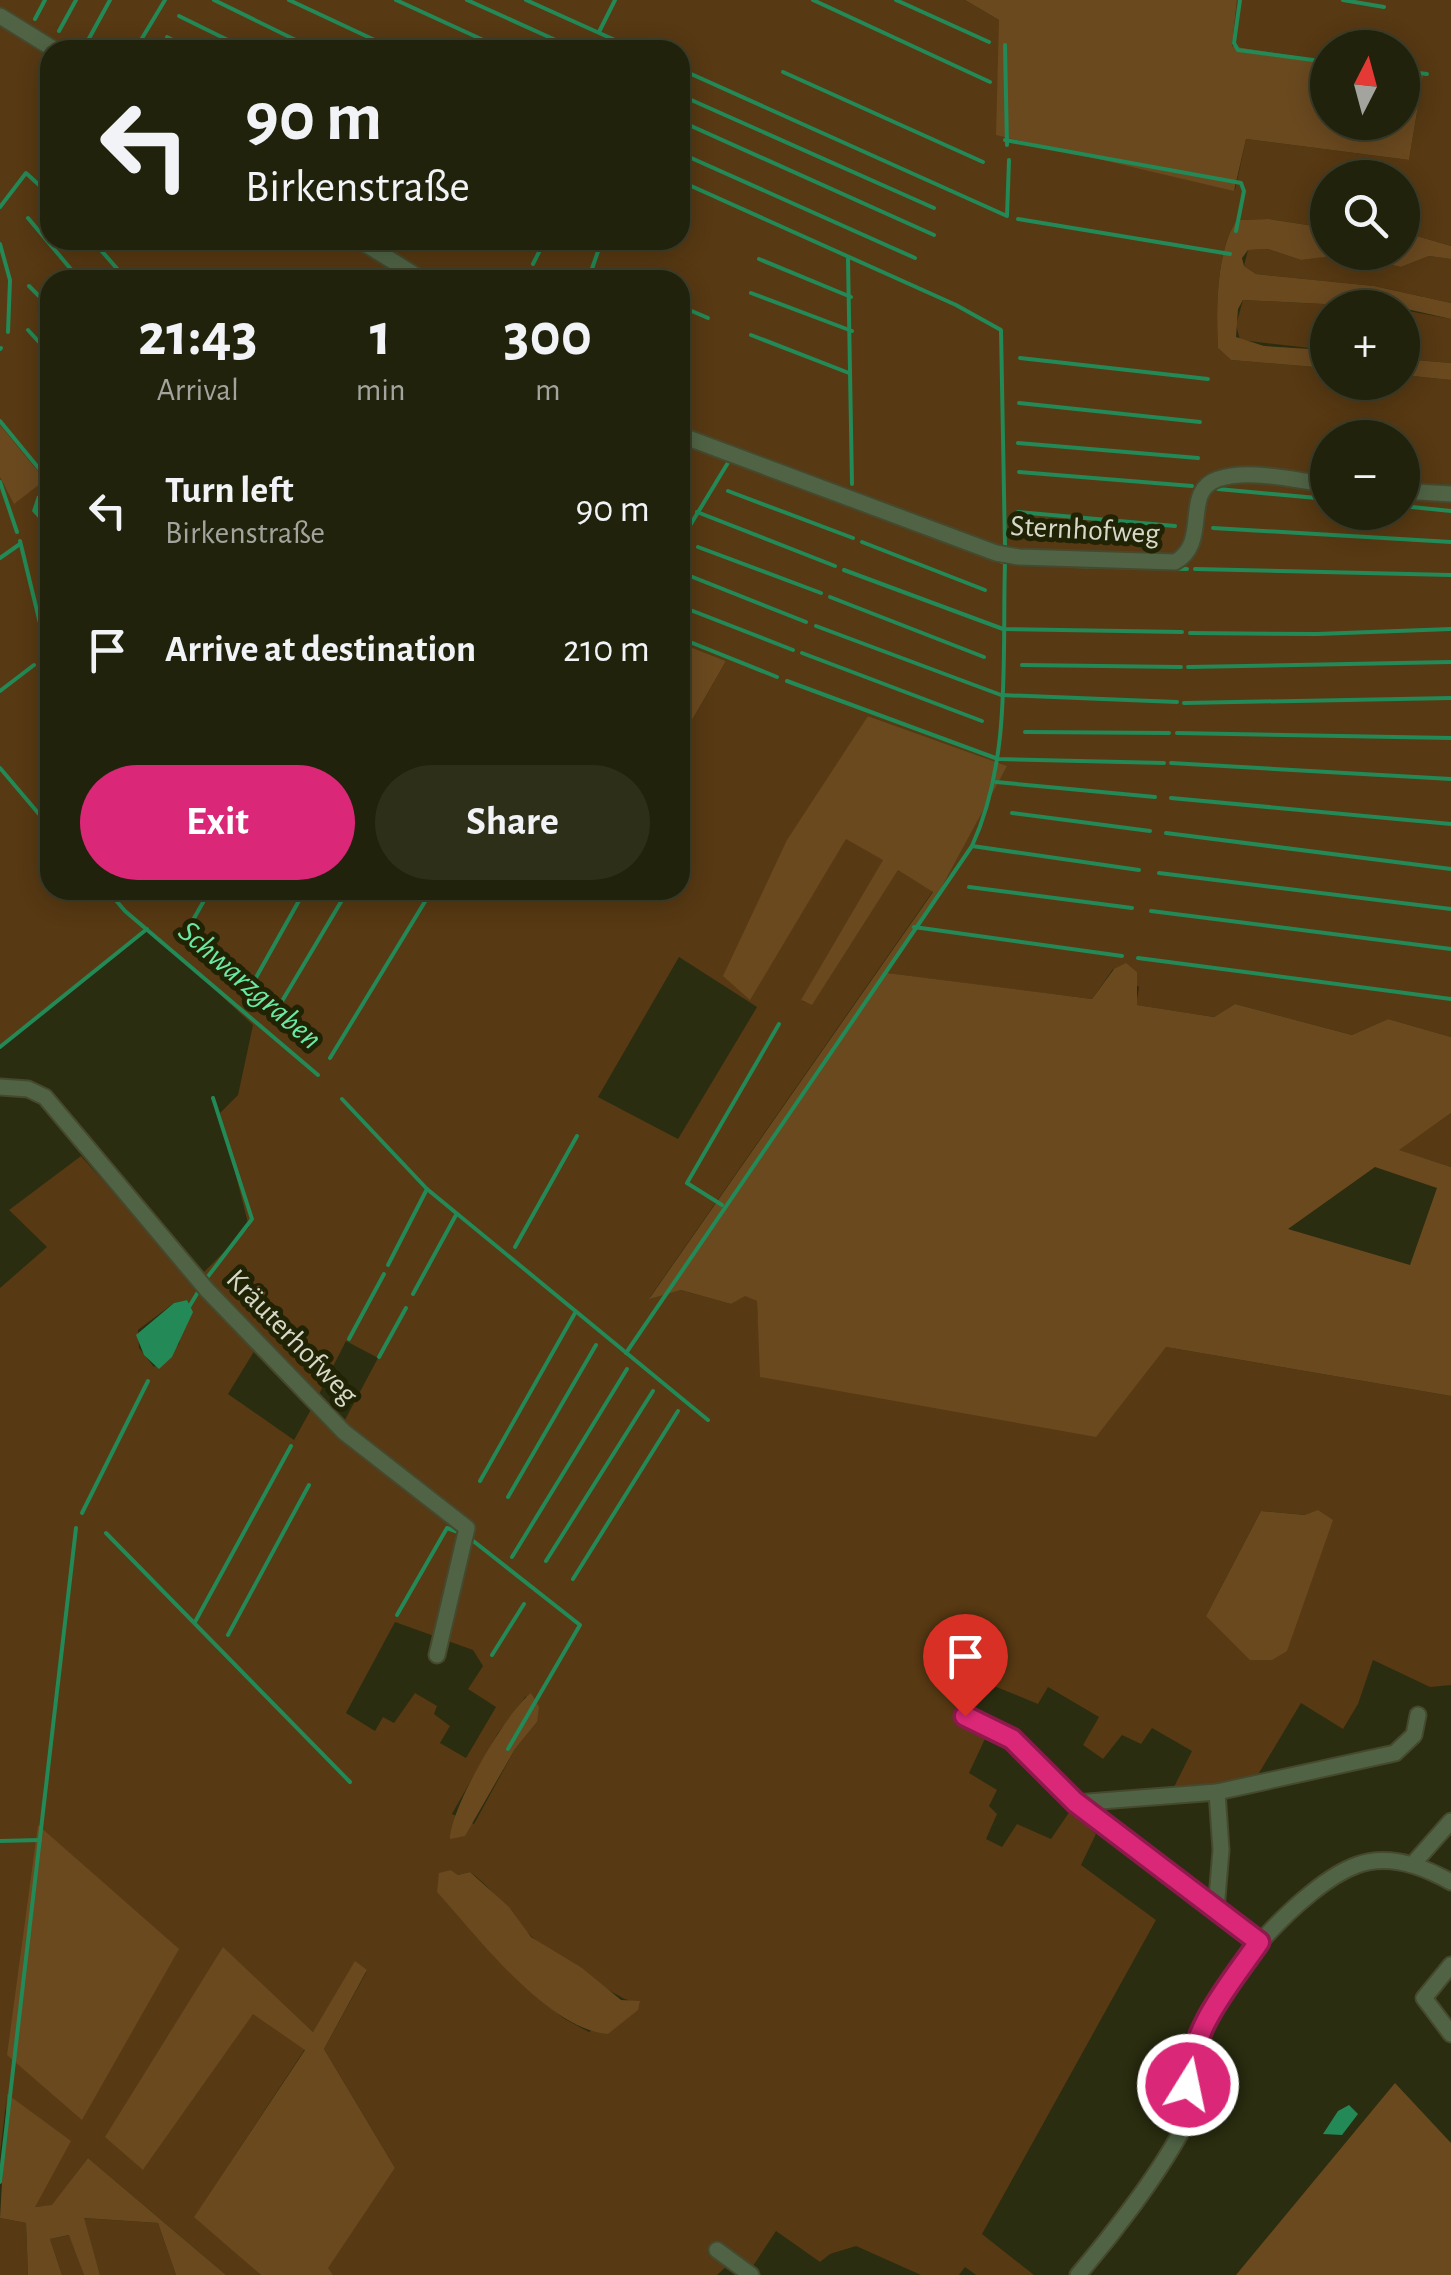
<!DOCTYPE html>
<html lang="en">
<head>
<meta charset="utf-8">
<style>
  :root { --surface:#20220b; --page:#2d2f19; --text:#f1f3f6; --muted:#a2a49d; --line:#3d3f2c; --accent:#db2777 }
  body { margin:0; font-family:"Alegreya Sans",sans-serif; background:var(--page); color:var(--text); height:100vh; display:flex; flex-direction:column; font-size:38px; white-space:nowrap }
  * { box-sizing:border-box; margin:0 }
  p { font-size:32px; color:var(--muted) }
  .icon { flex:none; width:55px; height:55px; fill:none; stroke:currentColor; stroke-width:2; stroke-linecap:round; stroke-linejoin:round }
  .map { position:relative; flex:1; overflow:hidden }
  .side { position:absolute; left:40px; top:270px; width:650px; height:630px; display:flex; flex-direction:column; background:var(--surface); border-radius:30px; box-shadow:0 5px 25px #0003,0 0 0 2px var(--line) }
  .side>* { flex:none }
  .hud { position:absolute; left:40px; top:40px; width:650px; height:210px; border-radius:30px; box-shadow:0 5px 25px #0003,0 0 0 2px var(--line); background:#20220b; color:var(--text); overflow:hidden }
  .needle { width:65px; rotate:6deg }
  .controls { position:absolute; left:1310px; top:30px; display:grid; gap:20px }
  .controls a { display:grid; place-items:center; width:110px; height:110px; border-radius:50%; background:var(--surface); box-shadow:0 5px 25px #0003,0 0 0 2px var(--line); font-size:50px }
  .pin { position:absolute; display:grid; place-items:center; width:85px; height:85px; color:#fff; margin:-102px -42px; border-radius:50% 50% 50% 0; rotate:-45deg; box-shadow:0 0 10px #0007 }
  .pin .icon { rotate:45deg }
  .me { position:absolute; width:110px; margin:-55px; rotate:10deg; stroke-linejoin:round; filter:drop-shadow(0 0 8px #0008) }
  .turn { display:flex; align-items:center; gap:35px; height:210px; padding:0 40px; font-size:45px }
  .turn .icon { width:130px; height:130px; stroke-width:2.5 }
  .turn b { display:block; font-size:70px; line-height:85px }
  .eta { display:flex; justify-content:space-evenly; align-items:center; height:170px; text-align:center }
  .eta b { font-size:60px; font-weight:700; line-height:70px }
  .button { display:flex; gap:20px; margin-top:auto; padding:20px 40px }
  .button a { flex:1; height:115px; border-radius:60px; background:var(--accent); color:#fff; font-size:40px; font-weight:700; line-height:115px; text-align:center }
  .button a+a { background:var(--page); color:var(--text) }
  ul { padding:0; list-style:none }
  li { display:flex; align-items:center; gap:30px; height:140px; padding:0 40px }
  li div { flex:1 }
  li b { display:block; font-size:38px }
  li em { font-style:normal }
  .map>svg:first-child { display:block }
  .green { fill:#573913; fill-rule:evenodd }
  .forest { fill:#6a491f; fill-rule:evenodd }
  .water { fill:#238956 }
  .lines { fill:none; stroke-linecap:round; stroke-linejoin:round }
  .stream { stroke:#238956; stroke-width:4 }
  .street-casing { stroke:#46492d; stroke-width:19 }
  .street { stroke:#506445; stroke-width:15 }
  .route-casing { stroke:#8e194d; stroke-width:25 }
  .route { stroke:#db2777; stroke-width:18 }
  .labels { text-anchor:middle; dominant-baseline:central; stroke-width:10; stroke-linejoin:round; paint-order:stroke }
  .street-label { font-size:30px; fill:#d7d9c8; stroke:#212305 }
  .water-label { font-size:32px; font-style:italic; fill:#6be9a4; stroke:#212305 }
</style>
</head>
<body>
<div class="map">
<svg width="1451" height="2275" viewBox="0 0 1451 2275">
  <rect width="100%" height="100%" fill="#2a2d0f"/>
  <g class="green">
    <path d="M 0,0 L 965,0 L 999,20 L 1235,190 L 1246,139 L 1409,160 L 1423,76 L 1403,72 L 1402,48 L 1328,48 L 1327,61 L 1232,46 L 1237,0 L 1451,0 L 1451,246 L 1403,232 L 1402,178 L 1328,178 L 1327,228 L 1269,219 L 1237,220 C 1216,250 1216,312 1218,348 L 1231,360 L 1327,368 L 1328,382 L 1402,382 L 1403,375 L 1451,380 L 1451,1037 L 1388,1019 L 1352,1035 L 1235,1004 L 1214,1017 L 1136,1005 L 1139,987 L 1113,969 L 1092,999 L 886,973 L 938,894 L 1006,766 L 868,716 L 750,999 L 846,838 L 884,859 L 802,1001 L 812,1004 L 898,869 L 933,891 L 650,1297 L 681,1290 L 731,1304 L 745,1295 L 757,1301 L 761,1377 L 1166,1347 L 1451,1396 L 1451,1685 L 1430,1687 L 1373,1660 L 1358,1704 L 1343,1729 L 1301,1703 L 1259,1773 L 1249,1780 L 1173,1789 L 1192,1751 L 1152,1728 L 1141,1744 L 1122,1735 L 1103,1759 L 1083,1745 L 1099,1717 L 1048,1687 L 1038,1704 L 984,1682 L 971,1712 L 990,1728 L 969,1773 L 997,1790 L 989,1806 L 997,1814 L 986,1839 L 1002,1847 L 1017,1824 L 1051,1839 L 1070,1811 L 1096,1834 L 1081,1865 L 1156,1920 L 982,2234 L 1034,2275 L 976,2275 L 965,2267 L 959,2275 L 921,2275 L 856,2246 L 830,2254 L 820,2262 L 776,2231 L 751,2269 L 758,2275 L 738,2275 L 727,2266 L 717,2275 L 333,2275 L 327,2268 L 395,2168 L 324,2049 L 367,1971 L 313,2032 L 223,1948 L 143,2170 L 253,2013 L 305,2049 L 195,2216 L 261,2275 L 226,2275 L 88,2158 L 52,2206 L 34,2207 L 7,2095 L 0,2154 L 0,1288 L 47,1247 L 9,1210 L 81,1156 L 194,1282 L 249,1227 L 220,1113 L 238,1095 L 253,1025 L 149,929 L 0,1048 ZM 50,50 L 680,50 L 680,240 L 50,240 ZM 50,280 L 680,280 L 680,643 L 726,661 L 680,741 L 680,890 L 50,890 ZM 1328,438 L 1402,438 L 1402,512 L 1328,512 ZM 679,957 L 757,1007 L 678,1139 L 598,1097 ZM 187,1300 L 179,1344 L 154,1367 L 139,1348 L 138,1330 L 174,1303 ZM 261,1340 L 317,1398 L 346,1341 L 378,1358 L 339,1431 L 314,1404 L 294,1440 L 228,1394 ZM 1261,1511 L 1306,1515 L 1206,1616 ZM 395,1622 L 473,1650 L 483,1666 L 468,1689 L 496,1707 L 466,1758 L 440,1743 L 450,1726 L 434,1714 L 437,1706 L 415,1693 L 394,1723 L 383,1717 L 375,1731 L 346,1713 ZM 526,1696 L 537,1722 L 515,1749 L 474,1824 L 452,1814 L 498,1733 ZM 451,1870 L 458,1875 L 470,1872 C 495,1890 509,1915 531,1936 C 540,1945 621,2001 629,2000 L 589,2032 L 563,2018 L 524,1984 L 453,1909 Z"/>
    <path d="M 1268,249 L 1301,260 L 1347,253 L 1401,267 L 1429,256 L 1451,259 L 1451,303 L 1374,286 L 1256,274 L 1244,266 L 1248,250 Z"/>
    <path d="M 1243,300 L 1381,307 L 1328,308 L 1327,350 L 1240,340 L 1236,325 Z"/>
    <path d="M 1403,310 L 1451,319 L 1451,363 L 1403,359 Z"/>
    <path d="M 1451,1113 L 1451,1167 L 1398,1150 Z"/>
    <path d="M 0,2218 L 26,2223 L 28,2275 L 0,2275 Z"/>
    <path d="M 83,2218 L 158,2223 L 176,2275 L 100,2275 Z"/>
    <path d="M 70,2235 L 84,2275 L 62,2275 L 50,2239 Z"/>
  </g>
  <g class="forest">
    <path d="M 965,0 L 1237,0 L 1232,46 L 1327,61 L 1328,122 L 1402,122 L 1403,72 L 1423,76 L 1409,160 L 1246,139 L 1234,191 L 996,135 L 999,20 Z"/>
    <path d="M 1269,219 L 1327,228 L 1328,252 L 1402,252 L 1403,232 L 1451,246 L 1451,259 L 1429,256 L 1401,267 L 1347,254 L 1301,260 L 1268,249 L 1248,250 L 1242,258 L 1244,266 L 1256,274 L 1374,286 L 1451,303 L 1451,319 L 1402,308 L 1243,300 L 1238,309 L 1236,337 L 1264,346 L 1327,350 L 1327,368 L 1231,360 L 1218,348 C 1216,312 1216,250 1237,220 Z"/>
    <path d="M 1403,359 L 1451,363 L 1451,380 L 1403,375 Z"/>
    <path d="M 0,425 L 45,480 L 14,504 L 0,477 Z"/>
    <path d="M 680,643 L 726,661 L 680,741 Z"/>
    <path d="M 868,716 L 1007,766 L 938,894 L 887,973 L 1092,999 L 1114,969 L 1126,963 L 1137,972 L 1137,1005 L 1214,1017 L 1235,1004 L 1352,1035 L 1388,1019 L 1451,1037 L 1451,1113 L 1399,1150 L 1451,1167 L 1451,1396 L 1166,1347 L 1096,1437 L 760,1377 L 757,1301 L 745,1296 L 731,1304 L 681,1290 L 649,1299 L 933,892 L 898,870 L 812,1005 L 801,1000 L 883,860 L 846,839 L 750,1000 L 723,976 L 787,840 ZM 1375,1167 L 1437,1188 L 1410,1265 L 1288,1229 Z"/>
    <path d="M 1318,1510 L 1333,1520 L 1287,1651 L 1272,1660 L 1250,1660 L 1206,1616 L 1261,1511 L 1305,1515 Z"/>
    <path d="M 531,1693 L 539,1707 L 537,1722 L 515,1749 L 465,1836 L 450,1839 C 450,1809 505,1713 531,1693 Z"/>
    <path d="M 38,1825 L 179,1949 L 82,2120 L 7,2055 Z"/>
    <path d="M 451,1870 L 458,1875 L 470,1872 L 509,1907 L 531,1937 L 582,1968 L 621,2000 L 640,2001 L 638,2010 L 608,2034 C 547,2029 477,1936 437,1892 L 439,1873 Z"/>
    <path d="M 223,1947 L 313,2032 L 355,1961 L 367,1970 L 324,2049 L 395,2168 L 328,2268 L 333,2275 L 261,2275 L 194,2217 L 305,2050 L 253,2014 L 143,2170 L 105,2137 Z"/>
    <path d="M 1395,2083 L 1451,2143 L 1451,2275 L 1236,2275 Z"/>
    <path d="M 7,2094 L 71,2141 L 35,2207 L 52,2205 L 88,2158 L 226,2275 L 176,2275 L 158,2223 L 84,2218 L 100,2275 L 84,2275 L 69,2235 L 50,2239 L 62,2275 L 28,2275 L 26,2223 L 0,2218 Z"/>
  </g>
  <g class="water">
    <path d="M 42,495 L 50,498 L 47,528 L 32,511 L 37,496 Z"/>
    <path d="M 187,1300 L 193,1312 L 172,1357 L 159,1369 L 144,1355 L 136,1335 L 174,1303 Z"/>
    <path d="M 1349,2105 L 1358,2114 L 1342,2135 L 1323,2134 L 1338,2111 Z"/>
  </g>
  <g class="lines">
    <g class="stream">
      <path d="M 214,0 L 316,50"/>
      <path d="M 289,0 L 396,50"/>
      <path d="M 396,0 L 505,50"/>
      <path d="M 467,0 L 560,42"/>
      <path d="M 526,0 L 637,50"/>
      <path d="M 813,0 L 990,82"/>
      <path d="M 896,0 L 989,42"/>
      <path d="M 1240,0 L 1234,43 L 1238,50 L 1328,62"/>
      <path d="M 1343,0 L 1384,7"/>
      <path d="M 179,16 L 248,50"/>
      <path d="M 35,19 L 45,0"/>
      <path d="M 59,31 L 76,0"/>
      <path d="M 599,32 L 615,0"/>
      <path d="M 167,37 L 191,50"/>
      <path d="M 86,44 L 110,0"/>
      <path d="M 1005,45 L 1007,145"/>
      <path d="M 573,48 L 577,50"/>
      <path d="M 135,50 L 165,0"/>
      <path d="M 680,69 L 1007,216 L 1009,160"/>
      <path d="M 1402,71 L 1427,74"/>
      <path d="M 783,72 L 983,162"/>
      <path d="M 680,95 L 934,208"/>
      <path d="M 680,121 L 934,235"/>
      <path d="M 1005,140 L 1241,183 L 1244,191 L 1236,231"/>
      <path d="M 680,153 L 915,258"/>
      <path d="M 680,181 L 956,305 L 1001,330 L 1005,547 L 1008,549"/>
      <path d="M 0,207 L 26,173 L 50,195"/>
      <path d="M 28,218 L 80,280"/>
      <path d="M 1018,219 L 1230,254"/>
      <path d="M 92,240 L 127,280"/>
      <path d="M 506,241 L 507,240"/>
      <path d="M 0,244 L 10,280 L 8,332"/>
      <path d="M 759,259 L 851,297"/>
      <path d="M 848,259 L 852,484"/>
      <path d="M 533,264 L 545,240"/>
      <path d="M 594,270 L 617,280"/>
      <path d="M 526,280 L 529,275"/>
      <path d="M 588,280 L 602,240"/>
      <path d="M 29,286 L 50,307"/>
      <path d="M 751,293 L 852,331"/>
      <path d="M 680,306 L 708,318"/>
      <path d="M 28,330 L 50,354"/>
      <path d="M 751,335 L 849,373"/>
      <path d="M 0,349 L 1,348"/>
      <path d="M 1020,358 L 1208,379"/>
      <path d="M 1019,403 L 1200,422"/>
      <path d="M 0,421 L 50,482"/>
      <path d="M 1018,443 L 1198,458"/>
      <path d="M 1019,472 L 1192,486"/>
      <path d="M 680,481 L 685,472"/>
      <path d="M 0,482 L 17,532"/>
      <path d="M 1218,489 L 1328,499"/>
      <path d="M 728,491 L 853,538"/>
      <path d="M 1402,506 L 1451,511"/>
      <path d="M 697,512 L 835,566"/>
      <path d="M 1018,512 L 1175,526"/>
      <path d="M 1213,528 L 1451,542"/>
      <path d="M 941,540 L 1003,562"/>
      <path d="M 20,541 L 48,656"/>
      <path d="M 680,542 L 729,461"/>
      <path d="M 862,542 L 985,590"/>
      <path d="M 698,547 L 821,593"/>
      <path d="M 0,558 L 20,544"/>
      <path d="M 1072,566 L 1187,569"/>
      <path d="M 1195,569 L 1451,575"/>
      <path d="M 844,570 L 1003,629 L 1182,632"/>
      <path d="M 680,572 L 806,622"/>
      <path d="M 830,597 L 984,657"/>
      <path d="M 680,606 L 793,650"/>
      <path d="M 816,626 L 1001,695 L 1177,702"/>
      <path d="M 1190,633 L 1317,634 L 1451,629"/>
      <path d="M 680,638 L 777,677"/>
      <path d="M 802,653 L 982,721"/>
      <path d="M 1022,665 L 1181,667"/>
      <path d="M 1188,667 L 1451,662"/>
      <path d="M 787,681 L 998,759 L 1164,763"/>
      <path d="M 0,691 L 34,665"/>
      <path d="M 1184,703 L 1451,698"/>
      <path d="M 1025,732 L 1169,733"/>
      <path d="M 1177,733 L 1451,738"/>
      <path d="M 1171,763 L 1451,779"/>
      <path d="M 0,768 L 50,827"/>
      <path d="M 996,782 L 1155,797"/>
      <path d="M 1171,798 L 1451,824"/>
      <path d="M 1012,813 L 1150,831"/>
      <path d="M 1166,833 L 1451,869"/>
      <path d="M 972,846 L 1139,870"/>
      <path d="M 1159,873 L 1451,909"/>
      <path d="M 969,887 L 1132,908"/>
      <path d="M 107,890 L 125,911 L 318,1075"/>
      <path d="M 1151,911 L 1451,949"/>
      <path d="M 914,927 L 1122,956"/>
      <path d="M 184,936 L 210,890"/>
      <path d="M 1138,958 L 1451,999"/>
      <path d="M 249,990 L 305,890"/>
      <path d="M 275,1013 L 348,890"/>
      <path d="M 0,1047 L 147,929"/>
      <path d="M 330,1058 L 432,890"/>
      <path d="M 342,1099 L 427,1189 L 708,1420"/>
      <path d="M 722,1205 L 687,1183 L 779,1024"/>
      <path d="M 515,1247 L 577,1136"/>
      <path d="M 388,1265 L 427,1189"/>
      <path d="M 206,1279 L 252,1219 L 213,1098"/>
      <path d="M 413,1294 L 456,1215"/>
      <path d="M 189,1307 L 198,1292"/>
      <path d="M 349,1339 L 384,1274"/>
      <path d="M 626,1353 L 972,846 C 1012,759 1002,657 1005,563"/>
      <path d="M 379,1357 L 406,1308"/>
      <path d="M 480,1481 L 575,1313"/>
      <path d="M 508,1497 L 596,1345"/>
      <path d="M 82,1513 L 148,1381"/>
      <path d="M 106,1533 L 350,1782"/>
      <path d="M 472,1540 L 580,1625 L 508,1749"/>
      <path d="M 512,1557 L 627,1369"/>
      <path d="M 546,1561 L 653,1391"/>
      <path d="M 573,1579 L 678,1411"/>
      <path d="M 397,1615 L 447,1528 L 458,1532"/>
      <path d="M 195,1622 L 291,1446"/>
      <path d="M 228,1635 L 309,1485"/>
      <path d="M 492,1655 L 524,1604"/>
      <path d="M 0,1841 L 40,1840"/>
      <path d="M 0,2182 L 76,1528"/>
    </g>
    <g class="street-casing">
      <g id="street">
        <path d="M 0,16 L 55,50"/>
        <path d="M 359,240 L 423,280"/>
        <path d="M 680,435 L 996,553 L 1019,557 L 1175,562 C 1211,542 1181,491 1218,479 C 1249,468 1295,481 1328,484"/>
        <path d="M 1402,491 L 1451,494"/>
        <path d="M 0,1087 L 28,1089 L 45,1097 L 207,1290 L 344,1432 L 467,1528 L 437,1655"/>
        <path d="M 965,1716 C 1017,1729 1042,1773 1079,1806 C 1136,1855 1199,1897 1259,1943"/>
        <path d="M 1075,1803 L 1217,1792 L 1395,1753 L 1414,1735 L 1418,1715"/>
        <path d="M 1413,1864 L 1451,1821"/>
        <path d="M 1216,1910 L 1221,1850 L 1217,1792"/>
        <path d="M 1451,1965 L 1424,1998 L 1451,2034"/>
        <path d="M 717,2250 L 751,2275"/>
        <path d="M 1078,2275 C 1112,2235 1156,2178 1181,2132 C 1196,2103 1185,2066 1197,2035 C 1218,1982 1302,1885 1357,1865 C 1389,1853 1423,1866 1451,1882"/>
      </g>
    </g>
    <use href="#street" class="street"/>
  </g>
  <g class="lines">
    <g class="route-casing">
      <path id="route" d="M 965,1716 L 1012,1739 L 1075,1802 L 1259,1942 C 1227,1988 1191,2028 1188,2085"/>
    </g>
    <use href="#route" class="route"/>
  </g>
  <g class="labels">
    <g class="street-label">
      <text transform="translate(1085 530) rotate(3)">Sternhofweg</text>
      <text transform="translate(292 1337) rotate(46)">Kräuterhofweg</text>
    </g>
    <g class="water-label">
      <text transform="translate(250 985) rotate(41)">Schwarzgraben</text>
    </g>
  </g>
</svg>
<div class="controls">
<a><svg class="needle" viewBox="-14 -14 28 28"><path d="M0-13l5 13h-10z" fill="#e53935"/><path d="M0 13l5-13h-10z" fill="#a2a49d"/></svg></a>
<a><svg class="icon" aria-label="search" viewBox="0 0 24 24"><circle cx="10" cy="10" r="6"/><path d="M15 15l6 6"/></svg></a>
<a>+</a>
<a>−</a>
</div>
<div class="pin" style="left:965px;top:1716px;background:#d93025"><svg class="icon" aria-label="arrive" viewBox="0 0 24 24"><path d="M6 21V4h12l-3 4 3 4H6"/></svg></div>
<svg class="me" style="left:1188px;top:2085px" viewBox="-20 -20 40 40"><circle r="17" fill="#db2777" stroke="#fff" stroke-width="3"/><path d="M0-11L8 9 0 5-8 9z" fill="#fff"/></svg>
<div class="hud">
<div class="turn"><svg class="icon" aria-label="left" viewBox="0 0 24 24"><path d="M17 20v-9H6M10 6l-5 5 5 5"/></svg><div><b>90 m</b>Birkenstraße</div></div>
</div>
<section class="side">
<div class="eta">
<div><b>21:43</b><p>Arrival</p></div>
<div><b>1</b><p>min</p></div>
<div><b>300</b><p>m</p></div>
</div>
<ul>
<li><svg class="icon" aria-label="left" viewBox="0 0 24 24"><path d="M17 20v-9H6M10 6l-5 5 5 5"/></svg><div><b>Turn left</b><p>Birkenstraße</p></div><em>90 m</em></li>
<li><svg class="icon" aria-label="arrive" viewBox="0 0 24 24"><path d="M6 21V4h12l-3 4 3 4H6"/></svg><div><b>Arrive at destination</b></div><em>210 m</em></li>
</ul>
<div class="button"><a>Exit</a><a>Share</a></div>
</section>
</div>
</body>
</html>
